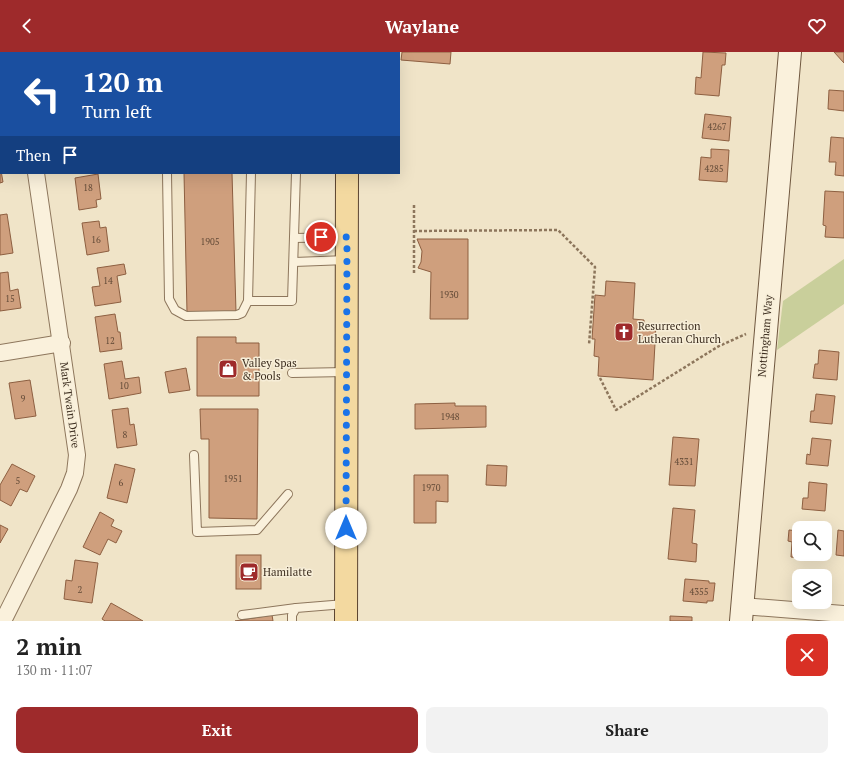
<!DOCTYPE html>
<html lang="en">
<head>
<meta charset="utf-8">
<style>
  :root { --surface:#fff; --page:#f2f2f2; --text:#222; --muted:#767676; --accent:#9e2a2b }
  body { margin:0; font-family:"PT Serif",serif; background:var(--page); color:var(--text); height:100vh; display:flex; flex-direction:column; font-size:15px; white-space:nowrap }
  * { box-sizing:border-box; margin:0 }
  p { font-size:13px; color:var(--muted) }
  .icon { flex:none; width:22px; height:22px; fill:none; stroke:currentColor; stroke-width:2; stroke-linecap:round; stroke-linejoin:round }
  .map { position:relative; height:569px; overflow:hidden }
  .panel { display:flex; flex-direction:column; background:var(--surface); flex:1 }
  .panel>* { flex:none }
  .top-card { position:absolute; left:0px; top:0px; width:400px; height:122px; box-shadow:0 4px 16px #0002; background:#1a4fa0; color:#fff; overflow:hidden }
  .buttons { position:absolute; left:792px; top:469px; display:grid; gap:8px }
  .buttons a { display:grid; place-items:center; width:40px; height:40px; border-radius:8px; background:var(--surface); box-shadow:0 4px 16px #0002; font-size:20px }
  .pin { position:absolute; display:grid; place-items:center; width:34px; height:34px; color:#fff; margin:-17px; border:2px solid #fff; border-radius:50%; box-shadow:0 1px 4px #0007 }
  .me { position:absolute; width:44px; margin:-22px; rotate:0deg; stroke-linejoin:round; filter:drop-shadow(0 0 3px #0008) }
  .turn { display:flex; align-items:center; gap:14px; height:84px; padding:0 16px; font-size:18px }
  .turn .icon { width:52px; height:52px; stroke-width:2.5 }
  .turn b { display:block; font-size:28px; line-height:34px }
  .then { display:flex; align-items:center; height:38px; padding:0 16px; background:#0003; gap:8px; font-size:15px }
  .round { display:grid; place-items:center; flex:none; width:42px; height:42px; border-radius:8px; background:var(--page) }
  .headline { display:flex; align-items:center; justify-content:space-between; height:68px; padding:0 16px }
  h1 { font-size:24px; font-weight:800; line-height:30px }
  .action { display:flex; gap:8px; margin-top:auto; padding:8px 16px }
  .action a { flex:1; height:46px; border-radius:8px; background:var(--accent); color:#fff; font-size:16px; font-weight:800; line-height:46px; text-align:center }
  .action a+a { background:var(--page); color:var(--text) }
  header { display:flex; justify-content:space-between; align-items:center; height:52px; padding:0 16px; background:var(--accent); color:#fff; font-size:18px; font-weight:800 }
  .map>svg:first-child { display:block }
  .green { fill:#c9cf9b }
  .building { fill:#cf9f7d; stroke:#8d5f41 }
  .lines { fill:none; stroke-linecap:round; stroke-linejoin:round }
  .lane-casing { stroke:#8d765c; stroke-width:10 }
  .street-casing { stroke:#8d765c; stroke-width:18 }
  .secondary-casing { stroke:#6f573f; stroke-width:24 }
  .primary-casing { stroke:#5b4430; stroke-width:24 }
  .path { stroke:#8d765c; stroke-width:2.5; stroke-dasharray:3 2; stroke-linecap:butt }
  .lane { stroke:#faf1dc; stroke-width:8 }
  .street { stroke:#faf1dc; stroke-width:16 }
  .secondary { stroke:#faf1dc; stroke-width:22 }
  .primary { stroke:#f3d9a0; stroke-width:22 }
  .route { stroke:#1a73e8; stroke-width:7; stroke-dasharray:0 12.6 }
  .labels { text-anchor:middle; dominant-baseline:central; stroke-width:3; stroke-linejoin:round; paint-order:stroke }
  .number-label { font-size:9px; fill:#624a37 }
  .poi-label { font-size:11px; fill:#3d2e20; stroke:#f7eed8; text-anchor:start }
  .street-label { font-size:11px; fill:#3d2e20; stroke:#f7eed8 }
</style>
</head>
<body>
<header><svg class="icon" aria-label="back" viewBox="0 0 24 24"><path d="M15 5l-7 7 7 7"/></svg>Waylane<svg class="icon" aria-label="heart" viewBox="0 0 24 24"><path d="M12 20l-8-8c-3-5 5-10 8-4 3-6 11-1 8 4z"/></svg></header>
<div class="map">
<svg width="844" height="569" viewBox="0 0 844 569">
  <rect width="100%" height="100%" fill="#f0e4c8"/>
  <path class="green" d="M 844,207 L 844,252 L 777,298 L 783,249 Z"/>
  <g class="building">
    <path d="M 65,0 L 84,0 L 85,1 L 65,1 Z"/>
    <path d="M 402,0 L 451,0 L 450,12 L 401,8 Z"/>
    <path d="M 703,0 L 726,1 L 725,13 L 722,13 L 719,44 L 695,42 L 696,25 L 701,26 Z"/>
    <path d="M 834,0 L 844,0 L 844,11 Z"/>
    <path d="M 829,38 L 844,39 L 844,59 L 828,57 Z"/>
    <path d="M 705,62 L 731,65 L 729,89 L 702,86 Z"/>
    <path d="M 831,85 L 844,86 L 844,124 L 835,123 L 836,110 L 829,110 Z"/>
    <path d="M 711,97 L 729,98 L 727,130 L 699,128 L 701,105 L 711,106 Z"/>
    <path d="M 0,113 L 3,130 L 0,131 Z"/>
    <path d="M 184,121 L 232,121 L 236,260 L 187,261 Z"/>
    <path d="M 98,122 L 101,147 L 96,148 L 97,155 L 79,158 L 75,126 Z"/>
    <path d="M 825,139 L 844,140 L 844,186 L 825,185 L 826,174 L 823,173 Z"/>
    <path d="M 7,162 L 13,201 L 0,203 L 0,163 Z"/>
    <path d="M 99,169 L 100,176 L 106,175 L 109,199 L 87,203 L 82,171 Z"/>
    <path d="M 417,187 L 468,187 L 468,267 L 430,267 L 431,220 L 418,216 L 421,210 L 422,199 Z"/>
    <path d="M 124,212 L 126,222 L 117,224 L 121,250 L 95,254 L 92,235 L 100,234 L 97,216 Z"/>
    <path d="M 8,220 L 10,239 L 18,237 L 21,256 L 0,259 L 0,221 Z"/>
    <path d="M 606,229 L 635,231 L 633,267 L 644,268 L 644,272 L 656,273 L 653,328 L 598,324 L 599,305 L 594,304 L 595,287 L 592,287 L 595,243 L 605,244 Z"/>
    <path d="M 115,262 L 118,280 L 120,280 L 122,297 L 100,300 L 95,265 Z"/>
    <path d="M 197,285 L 236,285 L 236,291 L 259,291 L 259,344 L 197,344 Z"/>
    <path d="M 819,298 L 839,300 L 837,328 L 813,326 L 815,312 L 818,312 Z"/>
    <path d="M 122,309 L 125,327 L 139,325 L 141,341 L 109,347 L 104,312 Z"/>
    <path d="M 186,316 L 190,338 L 169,341 L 165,320 Z"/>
    <path d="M 30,328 L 36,364 L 15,367 L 9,331 Z"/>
    <path d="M 816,342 L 835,344 L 832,372 L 810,370 L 811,359 L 814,359 Z"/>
    <path d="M 455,351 L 455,354 L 486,354 L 486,375 L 415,377 L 415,352 Z"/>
    <path d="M 128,356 L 130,373 L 134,372 L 137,393 L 117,396 L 112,358 Z"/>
    <path d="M 200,357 L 258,357 L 257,467 L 209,466 L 209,387 L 201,387 Z"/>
    <path d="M 673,385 L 699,387 L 695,434 L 669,433 Z"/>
    <path d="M 812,386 L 831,388 L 828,414 L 806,412 L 807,402 L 810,403 Z"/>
    <path d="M 12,412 L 35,424 L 27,440 L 20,437 L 11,454 L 0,448 L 0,433 Z"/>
    <path d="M 115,412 L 135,417 L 127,451 L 107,446 Z"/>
    <path d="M 487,413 L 507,414 L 506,434 L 486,433 Z"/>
    <path d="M 414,423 L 448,423 L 448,450 L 436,449 L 436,471 L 414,471 Z"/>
    <path d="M 809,430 L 827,432 L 825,459 L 802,457 L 803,446 L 808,446 Z"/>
    <path d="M 673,456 L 695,458 L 692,491 L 697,492 L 696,510 L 668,507 Z"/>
    <path d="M 100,460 L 114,468 L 111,474 L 122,479 L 116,491 L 108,487 L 100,503 L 83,495 Z"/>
    <path d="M 0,473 L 8,477 L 0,491 Z"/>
    <path d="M 789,478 L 799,479 L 799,502 L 810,502 L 809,507 L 791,505 L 792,490 L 788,489 Z"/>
    <path d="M 838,478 L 844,479 L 844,504 L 836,503 Z"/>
    <rect x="236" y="503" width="25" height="34"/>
    <path d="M 75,508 L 98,511 L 92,551 L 64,547 L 66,528 L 72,529 Z"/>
    <path d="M 685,527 L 709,529 L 709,531 L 715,531 L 713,549 L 707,549 L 707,551 L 683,549 Z"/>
    <path d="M 111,551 L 143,569 L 105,569 L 102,567 Z"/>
    <path d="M 272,563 L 273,569 L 235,569 Z"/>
    <path d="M 670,564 L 692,565 L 692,569 L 670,569 Z"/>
  </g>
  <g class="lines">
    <g class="lane-casing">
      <g id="lane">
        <path d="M 220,1 L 225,0"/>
        <path d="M 167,121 L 169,247 L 175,258 L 186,264 L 237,263 L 242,261 L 248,249"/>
        <path d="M 251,121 L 248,249 L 292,249 L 296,121"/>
        <path d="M 294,186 L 346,185"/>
        <path d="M 294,210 L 347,208"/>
        <path d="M 292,321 L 346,320"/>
        <path d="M 194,403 L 197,480 L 257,478 L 288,442"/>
        <path d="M 242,563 L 296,556"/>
        <path d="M 292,569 L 292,563 L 296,556 L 345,552"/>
      </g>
    </g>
    <g class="street-casing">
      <g id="street">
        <path d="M 18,0 L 19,1"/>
        <path d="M 0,301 L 62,291"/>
        <path d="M 742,554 L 844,562"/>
        <path d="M 3,569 L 69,437 L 75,421 L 77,403 L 36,121"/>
      </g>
    </g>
    <g class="secondary-casing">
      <path id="secondary" d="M 741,569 L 790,0"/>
    </g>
    <g class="primary-casing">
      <g id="primary">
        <path d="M 348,1 L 348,0"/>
        <path d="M 346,569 L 347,121"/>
      </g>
    </g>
    <g class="path">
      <path d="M 414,179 L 558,178 L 595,215 L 589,293"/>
      <path d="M 414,221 L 414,151"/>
      <path d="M 600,326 L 616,358 L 719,294 L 746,282"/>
    </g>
    <use href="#lane" class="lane"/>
    <use href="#street" class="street"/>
    <use href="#secondary" class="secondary"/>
    <use href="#primary" class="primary"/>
  </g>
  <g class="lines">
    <path class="route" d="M 321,185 L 347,185 L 346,476"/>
  </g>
  <defs>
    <g id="church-square" transform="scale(1)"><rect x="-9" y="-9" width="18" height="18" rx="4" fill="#9e2a2b" stroke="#f7eed8"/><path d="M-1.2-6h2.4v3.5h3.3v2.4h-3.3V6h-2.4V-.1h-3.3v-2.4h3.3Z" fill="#fff"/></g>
    <g id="shop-square" transform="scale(1)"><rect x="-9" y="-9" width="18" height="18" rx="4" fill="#9e2a2b" stroke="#f7eed8"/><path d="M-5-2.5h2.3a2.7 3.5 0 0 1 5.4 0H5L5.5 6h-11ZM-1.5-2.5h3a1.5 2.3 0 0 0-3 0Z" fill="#fff"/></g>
    <g id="cafe-square" transform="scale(1)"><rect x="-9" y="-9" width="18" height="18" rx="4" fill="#9e2a2b" stroke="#f7eed8"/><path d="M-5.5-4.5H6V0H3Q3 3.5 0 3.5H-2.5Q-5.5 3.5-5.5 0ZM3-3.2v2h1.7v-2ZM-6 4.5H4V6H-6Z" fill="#fff"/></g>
  </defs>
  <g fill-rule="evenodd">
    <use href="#church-square" x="624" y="280"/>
    <use href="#shop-square" x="228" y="317"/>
    <use href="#cafe-square" x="249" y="520"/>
  </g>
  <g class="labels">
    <g class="number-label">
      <text x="717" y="75">4267</text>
      <text x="714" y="117">4285</text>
      <text x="88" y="136">18</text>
      <text x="96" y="188">16</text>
      <text x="210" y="190">1905</text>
      <text x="108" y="229">14</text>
      <text x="449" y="243">1930</text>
      <text x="10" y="247">15</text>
      <text x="110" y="289">12</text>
      <text x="124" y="334">10</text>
      <text x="23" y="347">9</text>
      <text x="450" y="365">1948</text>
      <text x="125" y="383">8</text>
      <text x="684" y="410">4331</text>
      <text x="233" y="427">1951</text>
      <text x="18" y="429">5</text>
      <text x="121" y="431">6</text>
      <text x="431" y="436">1970</text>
      <text x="80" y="538">2</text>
      <text x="699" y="540">4355</text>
    </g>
    <g class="poi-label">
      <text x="638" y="274">Resurrection<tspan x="638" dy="13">Lutheran Church</tspan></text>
      <text x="242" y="311">Valley Spas<tspan x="242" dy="13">&amp; Pools</tspan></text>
      <text x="263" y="520">Hamilatte</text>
    </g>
    <g class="street-label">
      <text transform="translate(765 284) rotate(-85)">Nottingham Way</text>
      <text transform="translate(70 353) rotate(82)">Mark Twain Drive</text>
    </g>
  </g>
</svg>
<div class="buttons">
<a><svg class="icon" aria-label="search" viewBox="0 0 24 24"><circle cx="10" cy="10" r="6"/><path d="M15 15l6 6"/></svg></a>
<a><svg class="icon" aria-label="layers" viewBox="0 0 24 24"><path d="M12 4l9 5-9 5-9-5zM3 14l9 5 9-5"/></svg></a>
</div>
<div class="pin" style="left:321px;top:185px;background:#d93025"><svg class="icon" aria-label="arrive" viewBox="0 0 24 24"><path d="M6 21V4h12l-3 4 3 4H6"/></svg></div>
<svg class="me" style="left:346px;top:476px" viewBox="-20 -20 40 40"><circle r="19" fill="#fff"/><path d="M0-13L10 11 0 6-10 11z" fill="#1a73e8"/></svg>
<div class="top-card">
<div class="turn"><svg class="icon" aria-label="left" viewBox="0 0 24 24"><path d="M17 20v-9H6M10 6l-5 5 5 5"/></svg><div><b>120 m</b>Turn left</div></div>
<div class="then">Then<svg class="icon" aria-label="arrive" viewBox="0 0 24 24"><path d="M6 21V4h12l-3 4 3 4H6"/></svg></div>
</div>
</div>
<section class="panel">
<div class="headline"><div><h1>2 min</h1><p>130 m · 11:07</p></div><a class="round" style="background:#d93025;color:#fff"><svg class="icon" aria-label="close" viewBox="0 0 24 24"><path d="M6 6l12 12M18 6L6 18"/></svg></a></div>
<div class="action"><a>Exit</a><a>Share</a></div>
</section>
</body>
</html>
